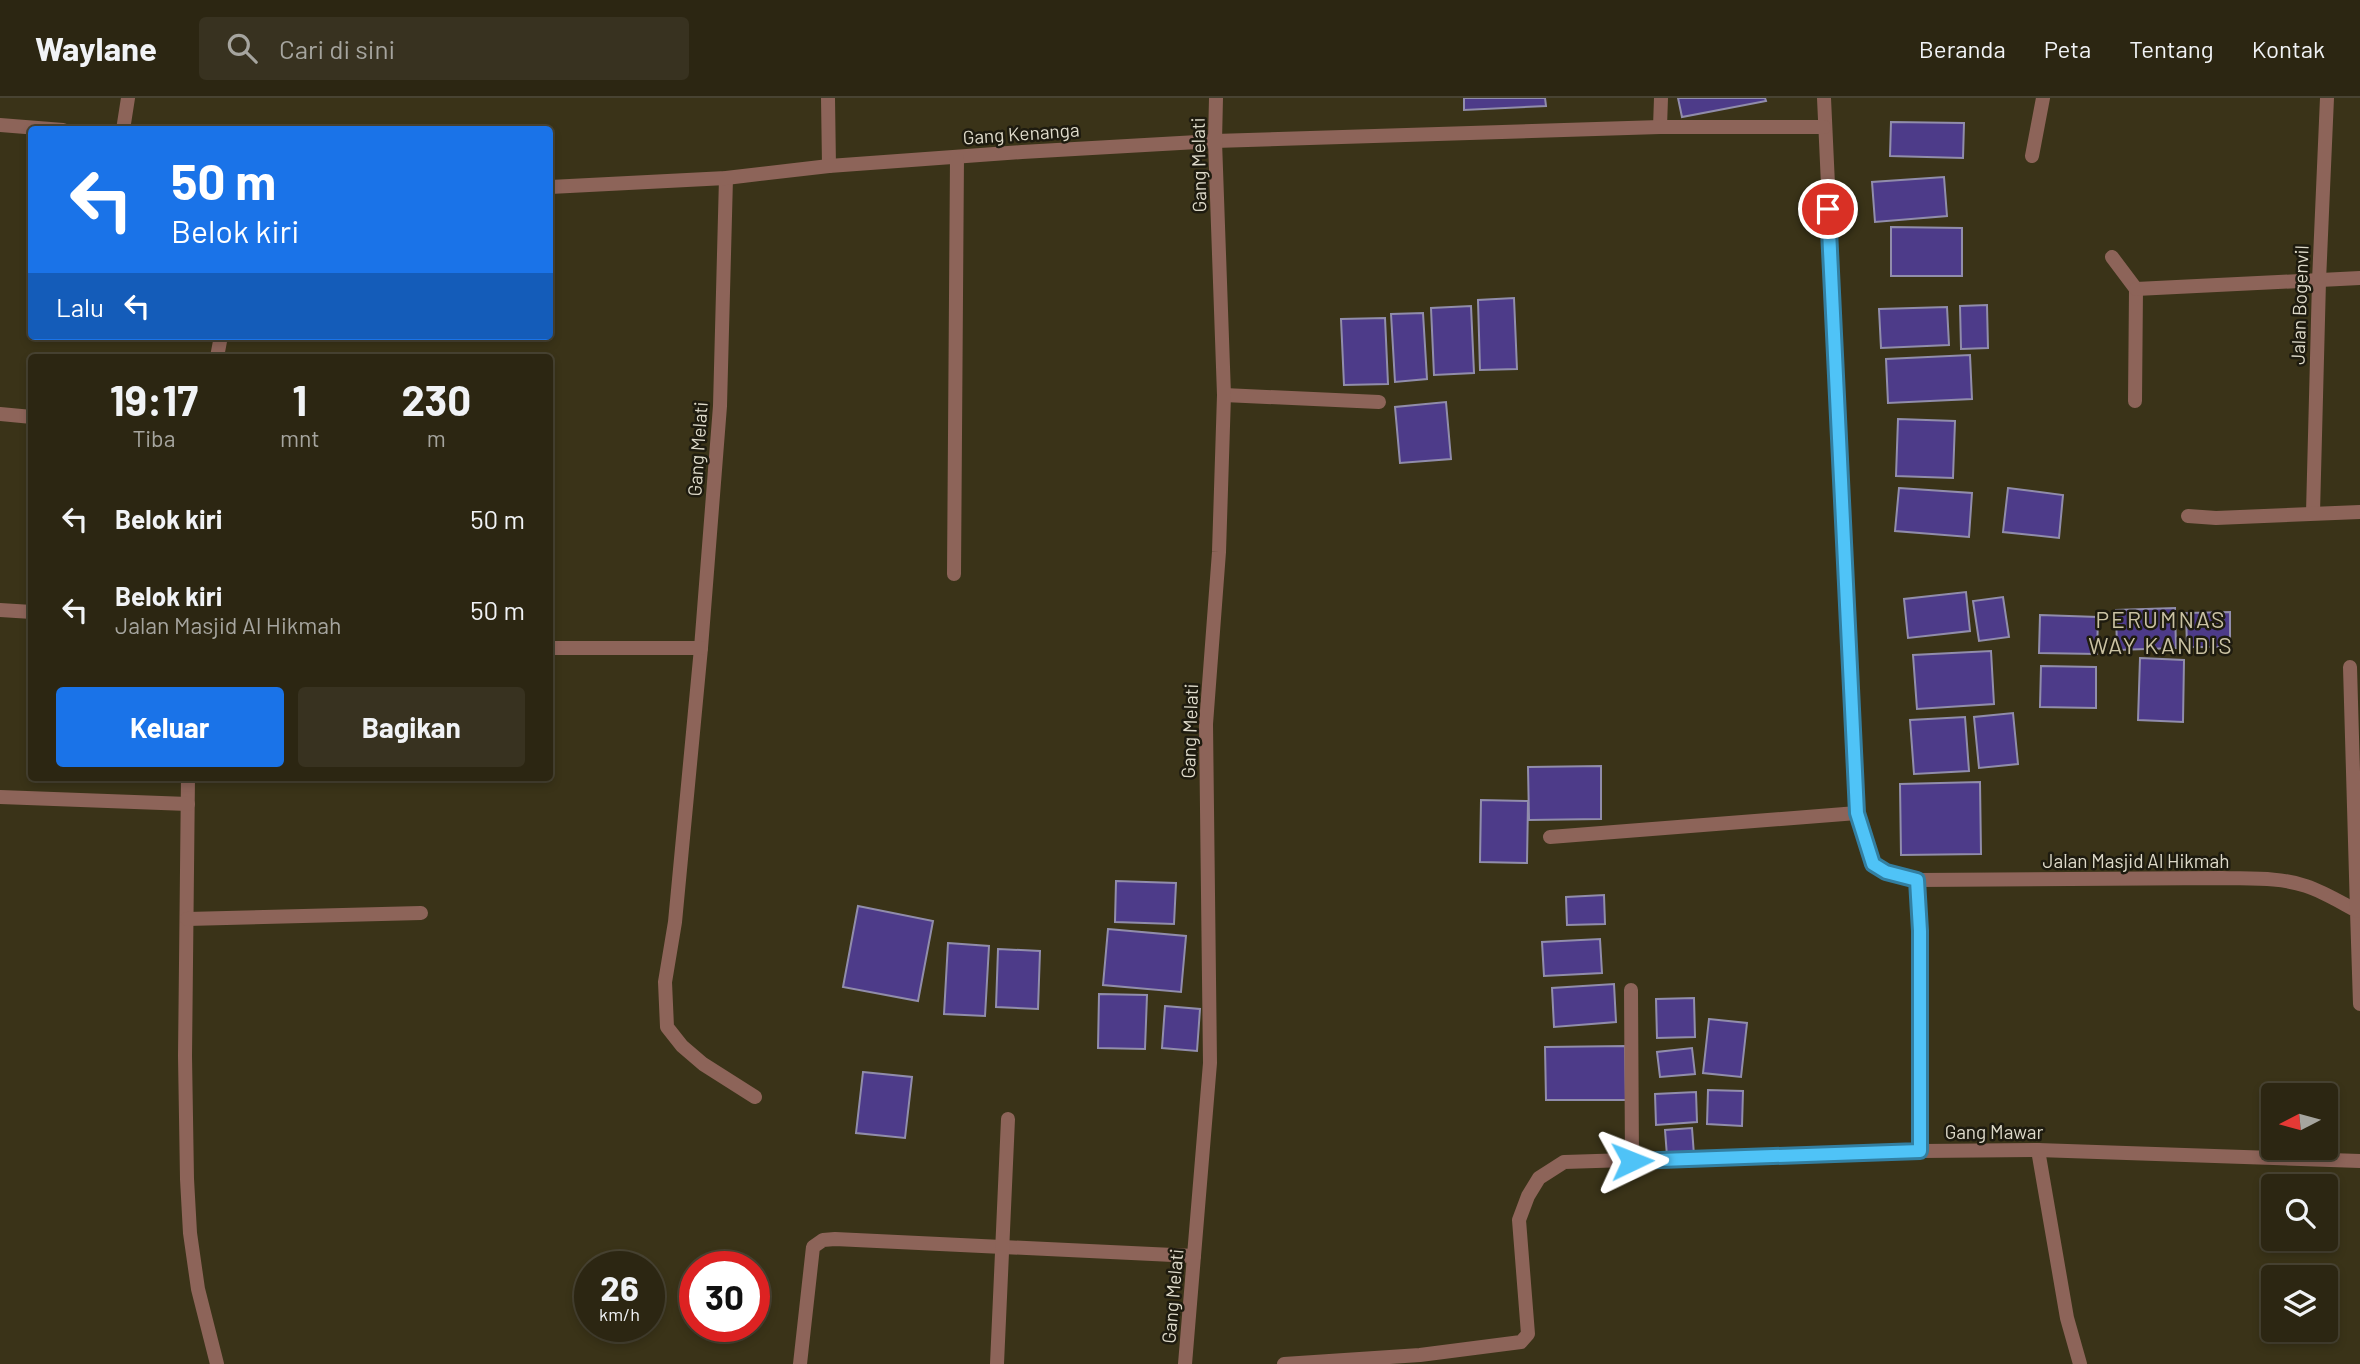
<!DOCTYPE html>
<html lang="id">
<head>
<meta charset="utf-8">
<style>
  :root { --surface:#2c2612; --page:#383220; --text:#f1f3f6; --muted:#a6a59f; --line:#484332; --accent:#1a73e8 }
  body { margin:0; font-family:Barlow,sans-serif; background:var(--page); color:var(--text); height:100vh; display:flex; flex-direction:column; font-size:26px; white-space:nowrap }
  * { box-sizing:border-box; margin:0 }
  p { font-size:23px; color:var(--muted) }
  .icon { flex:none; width:38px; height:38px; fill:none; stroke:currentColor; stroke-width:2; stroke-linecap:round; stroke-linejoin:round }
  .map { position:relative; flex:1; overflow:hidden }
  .panel { position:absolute; left:28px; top:256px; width:525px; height:427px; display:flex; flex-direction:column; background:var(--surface); border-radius:7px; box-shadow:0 4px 10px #0003,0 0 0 2px var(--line) }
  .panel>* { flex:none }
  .hud { position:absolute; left:28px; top:28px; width:525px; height:214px; border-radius:7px; box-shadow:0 4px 10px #0003,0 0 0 2px var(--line); background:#1a73e8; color:#fff; overflow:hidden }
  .needle { width:46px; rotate:264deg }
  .tools { position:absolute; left:2261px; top:985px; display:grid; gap:14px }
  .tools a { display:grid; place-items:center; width:77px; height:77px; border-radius:7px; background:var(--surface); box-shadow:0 4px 10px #0003,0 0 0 2px var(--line); font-size:35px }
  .speed { position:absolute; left:574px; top:1153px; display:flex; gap:14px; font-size:35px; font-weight:700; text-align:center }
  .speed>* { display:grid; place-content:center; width:91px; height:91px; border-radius:50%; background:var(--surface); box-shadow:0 4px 10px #0003,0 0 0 2px var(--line); line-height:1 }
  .speed small { font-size:18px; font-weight:400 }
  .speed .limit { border:10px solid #d22; background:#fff; color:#111 }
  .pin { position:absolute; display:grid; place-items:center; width:60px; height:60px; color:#fff; margin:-30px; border:4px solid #fff; border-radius:50%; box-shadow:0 2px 7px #0007 }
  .me { position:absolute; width:77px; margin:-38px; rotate:88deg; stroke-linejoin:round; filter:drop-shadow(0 0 5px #0008) }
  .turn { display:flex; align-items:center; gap:24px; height:147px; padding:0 28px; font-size:32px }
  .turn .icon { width:91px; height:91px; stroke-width:2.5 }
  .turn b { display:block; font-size:49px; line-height:60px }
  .then { display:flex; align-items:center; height:66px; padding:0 28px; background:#0003; gap:14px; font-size:26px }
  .eta { display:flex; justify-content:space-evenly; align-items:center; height:119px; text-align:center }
  .eta b { font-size:42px; font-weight:700; line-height:49px }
  .primary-button { display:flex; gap:14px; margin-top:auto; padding:14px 28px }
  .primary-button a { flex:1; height:80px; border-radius:7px; background:var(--accent); color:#fff; font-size:28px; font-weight:700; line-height:80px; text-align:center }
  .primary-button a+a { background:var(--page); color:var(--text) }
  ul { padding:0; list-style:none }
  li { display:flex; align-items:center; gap:21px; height:91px; padding:0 28px }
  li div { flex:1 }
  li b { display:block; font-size:26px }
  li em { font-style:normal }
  header { display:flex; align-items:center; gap:42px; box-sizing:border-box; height:98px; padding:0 35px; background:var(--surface); border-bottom:2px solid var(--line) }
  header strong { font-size:33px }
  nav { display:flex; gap:38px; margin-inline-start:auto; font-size:24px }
  .search { width:490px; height:63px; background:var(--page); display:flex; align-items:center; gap:18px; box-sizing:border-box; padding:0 24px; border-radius:7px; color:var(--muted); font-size:26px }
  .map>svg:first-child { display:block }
  .building { fill:#4d3b89; stroke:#918dab; stroke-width:2 }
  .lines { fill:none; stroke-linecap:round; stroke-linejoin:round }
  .minor { stroke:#8d6459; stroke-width:14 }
  .route-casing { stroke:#337fa1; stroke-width:18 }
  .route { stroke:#4fc3f7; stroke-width:12 }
  .labels { text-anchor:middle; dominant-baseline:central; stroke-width:5; stroke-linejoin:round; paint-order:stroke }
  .street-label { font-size:19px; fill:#dedaca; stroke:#1e1b0f }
  .quarter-label { font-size:23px; letter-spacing:2px; fill:#cac2a3; stroke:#1e1b0f }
</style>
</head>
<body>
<header>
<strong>Waylane</strong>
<div class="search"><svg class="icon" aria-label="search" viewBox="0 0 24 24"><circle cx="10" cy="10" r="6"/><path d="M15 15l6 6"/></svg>Cari di sini</div>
<nav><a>Beranda</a><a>Peta</a><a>Tentang</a><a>Kontak</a></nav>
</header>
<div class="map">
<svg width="2360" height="1266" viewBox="0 0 2360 1266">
  <rect width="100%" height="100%" fill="#3a3318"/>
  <g class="building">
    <path d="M 1464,0 L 1545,0 L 1546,8 L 1464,12 Z"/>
    <path d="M 1678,0 L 1765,0 L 1766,3 L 1682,19 Z"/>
    <path d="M 1891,24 L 1964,25 L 1963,60 L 1890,58 Z"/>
    <path d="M 1944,79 L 1947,118 L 1875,124 L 1872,84 Z"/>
    <path d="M 1891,129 L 1962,130 L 1962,178 L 1891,178 Z"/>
    <path d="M 1514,200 L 1517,271 L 1480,272 L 1478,202 Z"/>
    <path d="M 1987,207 L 1988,250 L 1961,251 L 1960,208 Z"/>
    <path d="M 1471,208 L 1474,275 L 1434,277 L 1431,210 Z"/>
    <path d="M 1947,209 L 1949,247 L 1881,250 L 1879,211 Z"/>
    <path d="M 1423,215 L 1427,281 L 1395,284 L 1391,216 Z"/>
    <path d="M 1385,220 L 1388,286 L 1344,287 L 1341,221 Z"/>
    <path d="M 1970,257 L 1972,301 L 1888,305 L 1886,261 Z"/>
    <path d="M 1446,304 L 1451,361 L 1400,365 L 1395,309 Z"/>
    <path d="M 1898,321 L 1955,323 L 1953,380 L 1896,378 Z"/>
    <path d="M 1899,390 L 1972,395 L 1969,439 L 1895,433 Z"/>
    <path d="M 2008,390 L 2063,397 L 2059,440 L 2003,434 Z"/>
    <path d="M 1966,494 L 1970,533 L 1908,540 L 1904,501 Z"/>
    <path d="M 2003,499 L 2009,539 L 1979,543 L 1973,503 Z"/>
    <path d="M 2175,510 L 2176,550 L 2117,552 L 2116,512 Z"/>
    <path d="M 2230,514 L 2230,549 L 2187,549 L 2186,515 Z"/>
    <path d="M 2040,517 L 2098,519 L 2097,556 L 2039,555 Z"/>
    <path d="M 1991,553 L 1994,606 L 1917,611 L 1913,557 Z"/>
    <path d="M 2140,560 L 2184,562 L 2183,624 L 2138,622 Z"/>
    <path d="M 2041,568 L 2096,569 L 2096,610 L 2040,609 Z"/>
    <path d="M 2013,615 L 2018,666 L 1979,670 L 1974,619 Z"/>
    <path d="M 1965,619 L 1969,673 L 1914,676 L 1910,622 Z"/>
    <path d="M 1601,668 L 1601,721 L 1529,722 L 1528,669 Z"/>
    <path d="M 1980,684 L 1981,756 L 1901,757 L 1900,686 Z"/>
    <path d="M 1481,702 L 1528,703 L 1527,765 L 1480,764 Z"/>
    <path d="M 1116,783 L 1176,785 L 1174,826 L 1115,824 Z"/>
    <path d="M 1604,797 L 1605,826 L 1567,827 L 1566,799 Z"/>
    <path d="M 858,808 L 933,823 L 918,903 L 843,889 Z"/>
    <path d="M 1108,831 L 1186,838 L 1181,894 L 1103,887 Z"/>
    <path d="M 1600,841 L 1602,875 L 1544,878 L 1542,844 Z"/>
    <path d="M 948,845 L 989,848 L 985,918 L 944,916 Z"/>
    <path d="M 998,851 L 1040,853 L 1038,911 L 996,909 Z"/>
    <path d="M 1614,886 L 1616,924 L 1554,929 L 1552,890 Z"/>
    <path d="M 1099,896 L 1147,897 L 1145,951 L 1098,950 Z"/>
    <path d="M 1694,900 L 1695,939 L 1657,940 L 1656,901 Z"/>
    <path d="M 1165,908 L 1200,911 L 1197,953 L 1162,950 Z"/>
    <path d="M 1709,921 L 1747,925 L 1741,979 L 1703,975 Z"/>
    <path d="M 1625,948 L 1626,1002 L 1546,1002 L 1545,949 Z"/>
    <path d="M 1692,950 L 1695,976 L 1660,979 L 1657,954 Z"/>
    <path d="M 863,974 L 912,979 L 905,1040 L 856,1035 Z"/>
    <path d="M 1708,992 L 1743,993 L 1742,1028 L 1707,1026 Z"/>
    <path d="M 1696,994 L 1697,1024 L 1656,1027 L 1655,996 Z"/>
    <path d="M 1692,1030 L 1694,1057 L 1667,1058 L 1665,1032 Z"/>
  </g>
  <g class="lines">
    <g class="minor">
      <path d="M 828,0 L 829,68"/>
      <path d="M 1824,0 L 1857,715 L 1873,766 L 1886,774 L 1917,782 L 2222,780 C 2249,781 2280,779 2306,788 C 2324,794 2340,804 2357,813 L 2360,906"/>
      <path d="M 0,27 L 63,32"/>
      <path d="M 1660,29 L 1661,0"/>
      <path d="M 123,32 L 128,0"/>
      <path d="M 2032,58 L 2043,0"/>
      <path d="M 726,80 L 720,308 L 701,550 L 675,824 L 665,884 L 667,929 L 682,948 L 703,966 L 755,999"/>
      <path d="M 550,89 L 726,80 L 829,68 L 1022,54 L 1215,43 L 1660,29 L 1824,29"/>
      <path d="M 2112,159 L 2136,191 L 2135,303"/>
      <path d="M 2136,191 L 2360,180"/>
      <path d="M 217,259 L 221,238"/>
      <path d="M 1224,297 L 1379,304"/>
      <path d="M 0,316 L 32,319"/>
      <path d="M 2313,415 L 2319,183 L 2327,0"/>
      <path d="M 2188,418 L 2216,420 L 2360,414"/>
      <path d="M 954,476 L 957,59"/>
      <path d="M 0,512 L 32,514"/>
      <path d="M 550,550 L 701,550"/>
      <path d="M 2350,569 L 2357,813"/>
      <path d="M 188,679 L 185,958 L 187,1081 L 190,1135 L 198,1191 L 217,1266"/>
      <path d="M 0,699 L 188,706"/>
      <path d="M 1550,739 L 1857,715"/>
      <path d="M 1917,782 L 1921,833 L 1921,1053"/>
      <path d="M 187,821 L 421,815"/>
      <path d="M 1631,892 L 1632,1063"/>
      <path d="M 2038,1052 L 2067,1220 L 2080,1266"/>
      <path d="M 800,1266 L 813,1149 L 823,1142 L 835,1141 L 1194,1158"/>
      <path d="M 997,1266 L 1008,1021"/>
      <path d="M 1185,1266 L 1210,965 L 1206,626 L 1219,454 L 1224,297 L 1215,43 L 1216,0"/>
      <path d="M 1284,1266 L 1420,1257 L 1521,1244 L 1528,1236 L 1519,1122 L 1528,1098 L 1539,1080 L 1564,1064 L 1921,1053 L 2038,1052 L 2360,1063"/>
    </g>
  </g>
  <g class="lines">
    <g class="route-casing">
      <path id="route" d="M 1632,1063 L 1920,1053 L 1920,833 L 1917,782 L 1886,774 L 1873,766 L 1857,715 L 1828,111"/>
    </g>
    <use href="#route" class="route"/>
  </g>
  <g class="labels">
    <g class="street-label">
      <text transform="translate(1021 35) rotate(-4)">Gang Kenanga</text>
      <text transform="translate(1198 67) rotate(-91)">Gang Melati</text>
      <text transform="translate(2299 207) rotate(-88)">Jalan Bogenvil</text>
      <text transform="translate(697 351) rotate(-86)">Gang Melati</text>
      <text transform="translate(1189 633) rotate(-88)">Gang Melati</text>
      <text x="2136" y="762">Jalan Masjid Al Hikmah</text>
      <text x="1994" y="1033">Gang Mawar</text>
      <text transform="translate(1172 1198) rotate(-85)">Gang Melati</text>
    </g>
    <g class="quarter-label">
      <text x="2161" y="521">PERUMNAS<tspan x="2161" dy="26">WAY KANDIS</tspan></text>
    </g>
  </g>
</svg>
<div class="tools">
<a><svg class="needle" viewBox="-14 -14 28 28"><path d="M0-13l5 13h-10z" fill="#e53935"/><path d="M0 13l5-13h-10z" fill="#a6a59f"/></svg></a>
<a><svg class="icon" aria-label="search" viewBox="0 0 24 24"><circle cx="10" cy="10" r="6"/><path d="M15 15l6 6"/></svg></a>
<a><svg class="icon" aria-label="layers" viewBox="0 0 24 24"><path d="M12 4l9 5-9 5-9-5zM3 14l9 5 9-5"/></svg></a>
</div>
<div class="speed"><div>26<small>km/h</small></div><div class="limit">30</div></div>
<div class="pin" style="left:1828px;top:111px;background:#d93025"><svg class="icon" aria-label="arrive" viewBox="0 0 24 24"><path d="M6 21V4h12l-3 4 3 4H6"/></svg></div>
<svg class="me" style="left:1632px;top:1063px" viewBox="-20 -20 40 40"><path d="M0-17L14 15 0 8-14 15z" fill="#4fc3f7" stroke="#fff" stroke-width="4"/></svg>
<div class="hud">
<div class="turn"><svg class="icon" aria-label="left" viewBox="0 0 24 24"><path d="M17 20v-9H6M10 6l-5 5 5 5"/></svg><div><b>50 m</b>Belok kiri</div></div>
<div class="then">Lalu<svg class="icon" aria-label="left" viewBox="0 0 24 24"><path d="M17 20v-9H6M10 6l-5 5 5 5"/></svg></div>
</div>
<section class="panel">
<div class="eta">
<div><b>19:17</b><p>Tiba</p></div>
<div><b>1</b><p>mnt</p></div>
<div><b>230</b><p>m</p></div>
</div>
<ul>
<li><svg class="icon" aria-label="left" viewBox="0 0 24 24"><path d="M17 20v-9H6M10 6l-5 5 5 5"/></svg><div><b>Belok kiri</b></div><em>50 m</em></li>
<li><svg class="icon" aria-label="left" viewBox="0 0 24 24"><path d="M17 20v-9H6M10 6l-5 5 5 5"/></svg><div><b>Belok kiri</b><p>Jalan Masjid Al Hikmah</p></div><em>50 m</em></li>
</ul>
<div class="primary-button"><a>Keluar</a><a>Bagikan</a></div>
</section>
</div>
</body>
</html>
